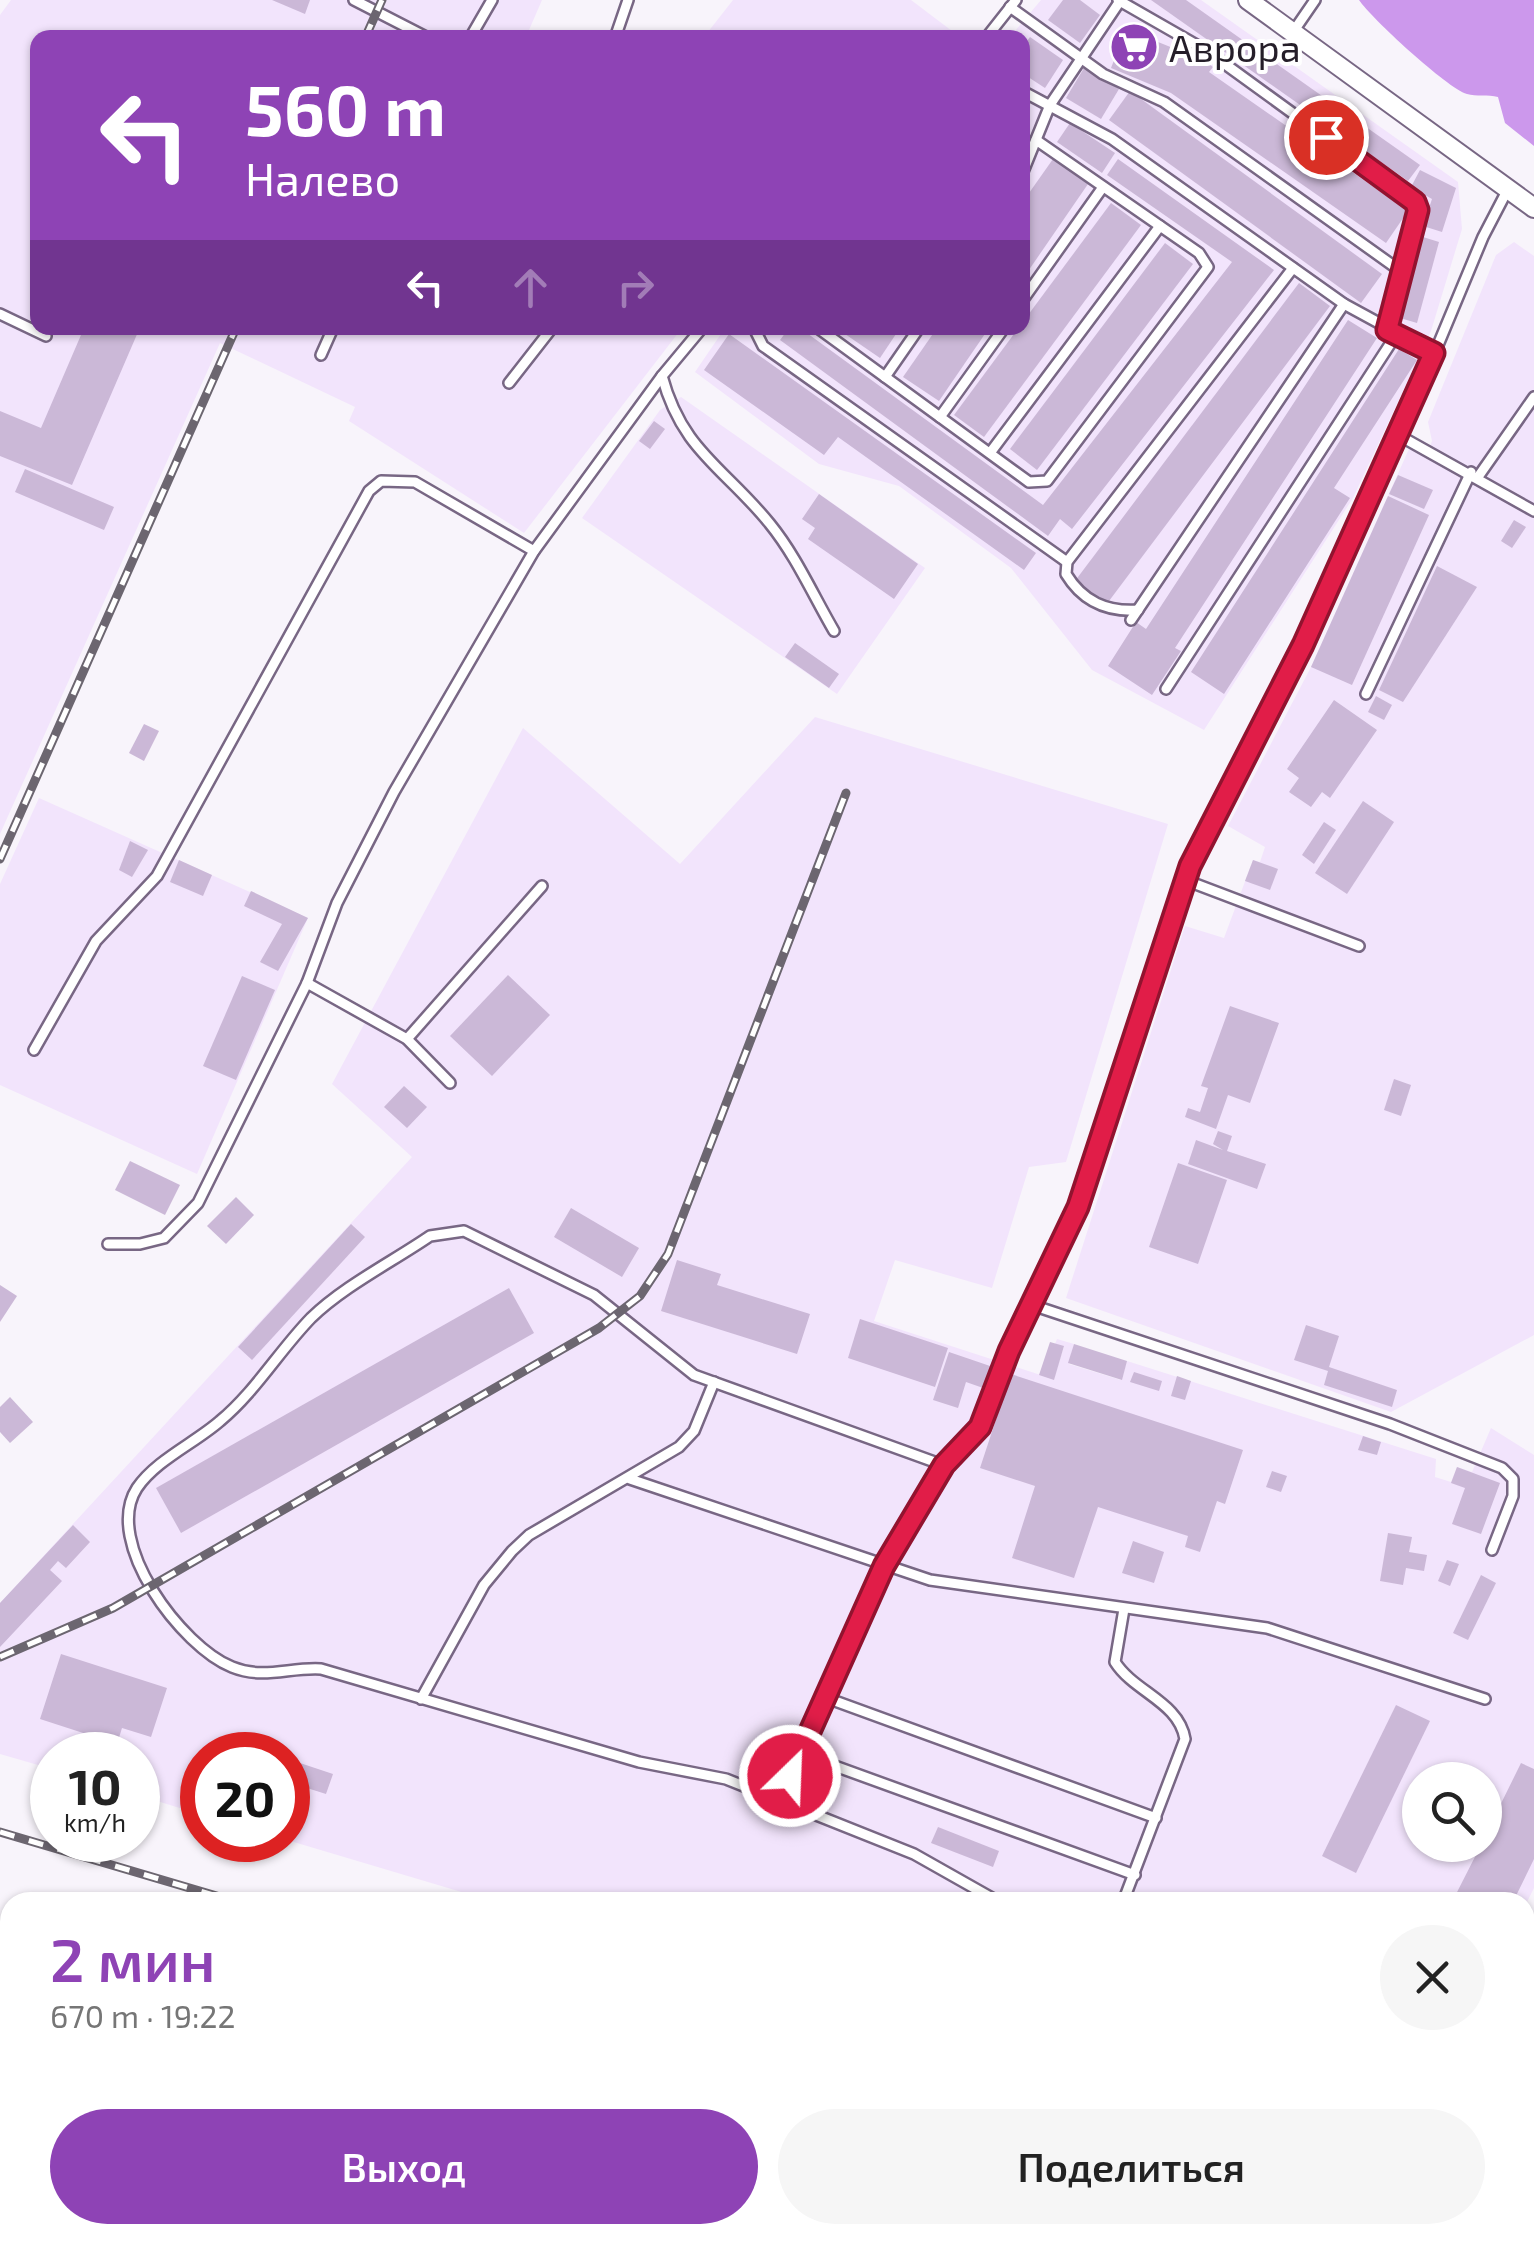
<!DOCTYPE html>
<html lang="ru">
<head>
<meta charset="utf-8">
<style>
  :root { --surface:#fff; --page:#f6f6f6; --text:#222; --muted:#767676; --accent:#8e43b5 }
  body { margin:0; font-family:"Exo 2",sans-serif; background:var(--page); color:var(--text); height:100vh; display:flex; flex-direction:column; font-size:38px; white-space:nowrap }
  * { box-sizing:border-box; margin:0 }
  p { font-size:32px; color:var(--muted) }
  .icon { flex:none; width:55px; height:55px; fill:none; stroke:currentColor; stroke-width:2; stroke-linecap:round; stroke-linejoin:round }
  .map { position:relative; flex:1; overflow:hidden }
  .panel { position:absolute; left:0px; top:1892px; width:1535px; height:352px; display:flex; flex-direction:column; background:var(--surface); border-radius:30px 30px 0 0; box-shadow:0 2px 8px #0004 }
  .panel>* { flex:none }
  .top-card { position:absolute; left:30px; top:30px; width:1000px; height:305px; border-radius:20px; box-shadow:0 2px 8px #0004; background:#8e43b5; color:#fff; overflow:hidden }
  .controls { position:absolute; left:1402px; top:1762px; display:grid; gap:20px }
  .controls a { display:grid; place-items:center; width:100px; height:100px; border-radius:50%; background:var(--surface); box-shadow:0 2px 8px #0004; font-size:50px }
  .speed { position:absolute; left:30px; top:1732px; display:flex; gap:20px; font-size:50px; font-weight:700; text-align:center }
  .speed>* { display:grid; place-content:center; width:130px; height:130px; border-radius:50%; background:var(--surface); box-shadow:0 2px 8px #0004; line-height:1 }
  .speed small { font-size:25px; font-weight:400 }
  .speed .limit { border:15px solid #d22; background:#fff; color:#111 }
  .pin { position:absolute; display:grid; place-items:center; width:85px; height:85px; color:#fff; margin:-42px; border:5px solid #fff; border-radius:50%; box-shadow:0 2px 10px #0007 }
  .me { position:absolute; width:110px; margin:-55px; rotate:24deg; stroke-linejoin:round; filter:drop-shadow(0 0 8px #0008) }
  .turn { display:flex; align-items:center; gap:35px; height:210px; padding:0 50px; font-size:45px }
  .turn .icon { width:130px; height:130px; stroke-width:2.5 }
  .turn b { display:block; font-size:70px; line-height:85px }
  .lanes { display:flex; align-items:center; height:95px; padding:0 50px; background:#0003; justify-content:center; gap:50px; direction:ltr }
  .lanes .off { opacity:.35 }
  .round { display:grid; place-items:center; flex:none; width:105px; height:105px; border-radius:52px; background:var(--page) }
  .head { display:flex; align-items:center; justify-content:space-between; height:170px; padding:0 50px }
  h1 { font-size:60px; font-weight:600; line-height:75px; color:var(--accent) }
  .action { display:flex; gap:20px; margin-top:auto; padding:20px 50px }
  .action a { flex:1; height:115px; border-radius:60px; background:var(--accent); color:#fff; font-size:40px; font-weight:600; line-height:115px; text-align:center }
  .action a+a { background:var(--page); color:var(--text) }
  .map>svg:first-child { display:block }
  .built { fill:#f2e4fc; fill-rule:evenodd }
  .forest { fill:#cc98ec }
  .building { fill:#cbb8d7 }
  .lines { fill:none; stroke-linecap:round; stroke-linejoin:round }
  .lane-casing { stroke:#786784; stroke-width:14 }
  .street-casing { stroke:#786784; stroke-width:22 }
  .secondary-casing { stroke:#786784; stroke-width:30 }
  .path { stroke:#a49fa7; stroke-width:4; stroke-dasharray:2.5 8; stroke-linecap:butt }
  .lane { stroke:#fff; stroke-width:9 }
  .street { stroke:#fff; stroke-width:18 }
  .secondary { stroke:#eed9fa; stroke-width:25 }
  .rail-casing { stroke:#6c6670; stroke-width:9 }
  .rail { stroke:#fff; stroke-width:5; stroke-dasharray:15; stroke-linecap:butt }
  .route-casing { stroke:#92132f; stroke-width:25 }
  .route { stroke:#e11d48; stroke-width:18 }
  .labels { text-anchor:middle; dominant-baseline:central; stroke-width:8; stroke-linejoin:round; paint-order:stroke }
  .poi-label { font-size:38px; fill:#251e29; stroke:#fff; text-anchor:start }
</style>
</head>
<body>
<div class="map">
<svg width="1534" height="2243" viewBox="0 0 1534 2243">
  <rect width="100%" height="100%" fill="#f8f4fb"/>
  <g class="built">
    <path d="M 11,0 L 542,0 L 526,37 L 38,38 L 38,328 L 682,328 L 524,533 L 349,421 L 355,407 L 220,343 L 0,834 L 0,15 Z"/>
    <path d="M 733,0 L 911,0 L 960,37 L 704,37 Z"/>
    <path d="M 1041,0 L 1201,0 L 1458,182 L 1462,229 L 1431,331 L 1353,498 L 1204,730 L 1092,670 L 1011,568 L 899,486 L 819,464 L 695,372 L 725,328 L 760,337 L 768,328 L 1022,328 L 1022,38 L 1010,37 Z"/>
    <path d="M 1514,242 L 1534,256 L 1534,1335 L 1391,1412 L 1066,1298 L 1185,926 L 1224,938 L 1253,860 L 1260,862 L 1265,847 L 1228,826 L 1311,667 L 1409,449 L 1426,456 L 1432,441 L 1428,422 L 1496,255 Z"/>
    <path d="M 681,397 L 925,568 L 837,694 L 582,518 L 660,410 Z"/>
    <path d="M 815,717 L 1168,824 L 1066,1162 L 1029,1167 L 992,1288 L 895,1260 L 874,1321 L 1053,1379 L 1064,1347 L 1055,1344 L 1057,1339 L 1074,1344 L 1069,1364 L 1121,1380 L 1127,1361 L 1436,1459 L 1435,1477 L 1451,1482 L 1457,1467 L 1472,1472 L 1491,1428 L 1534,1455 L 1534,1888 L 1525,1906 L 1525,1902 L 495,1902 L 287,1840 L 288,1755 L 202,1755 L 202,1815 L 138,1795 L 138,1755 L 52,1755 L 52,1769 L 0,1754 L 0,1603 L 412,1157 L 332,1084 L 523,728 L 680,864 ZM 1420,1780 L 1485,1780 L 1485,1845 L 1420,1845 Z"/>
    <path d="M 39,798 L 308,918 L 197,1174 L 0,1085 L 0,884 Z"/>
  </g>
  <path class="forest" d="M 1359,0 L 1534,0 L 1534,146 L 1505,123 L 1498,97 C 1488,94 1476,97 1467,94 C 1447,88 1371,18 1359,0 Z"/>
  <g class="building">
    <path d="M 272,0 L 310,0 L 305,14 Z"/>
    <path d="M 1063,0 L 1080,0 L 1100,15 L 1080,43 L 1048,20 Z"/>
    <path d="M 1151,0 L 1186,0 L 1420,165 L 1408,181 Z"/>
    <path d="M 1126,29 L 1205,61 L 1213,67 L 1209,72 L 1408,211 L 1386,243 L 1171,93 L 1111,68 Z"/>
    <path d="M 1030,37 L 1063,60 L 1045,88 L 1022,73 L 1022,48 Z"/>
    <path d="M 1084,68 L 1119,89 L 1101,119 L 1066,98 Z"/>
    <path d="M 1130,91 L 1382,274 L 1361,303 L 1109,120 Z"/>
    <path d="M 1070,123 L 1115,153 L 1102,173 L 1057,142 Z"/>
    <path d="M 1053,159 L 1088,184 L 1022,280 L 1022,203 Z"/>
    <path d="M 1118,159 L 1274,270 L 1072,529 L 1060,519 L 1048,536 L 780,340 L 789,328 L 800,328 L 1043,505 L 1232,262 L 1107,175 Z"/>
    <path d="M 1420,170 L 1456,188 L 1442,232 L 1423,226 L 1432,199 L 1411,187 Z"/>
    <path d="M 1111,203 L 1141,225 L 984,437 L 954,415 Z"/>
    <path d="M 1423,237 L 1439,242 L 1417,323 L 1400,318 Z"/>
    <path d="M 1165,243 L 1193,264 L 1037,470 L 1010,449 Z"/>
    <path d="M 1299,283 L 1330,306 L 1106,605 L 1075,581 Z"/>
    <path d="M 1348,320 L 1377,338 L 1175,648 L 1181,651 L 1152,695 L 1108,666 L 1136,622 L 1146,629 Z"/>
    <path d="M 84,328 L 127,328 L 138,332 L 72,485 L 0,456 L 0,411 L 41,428 Z"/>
    <path d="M 849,328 L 900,328 L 880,358 L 845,334 Z"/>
    <path d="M 937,328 L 989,328 L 939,401 L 903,377 Z"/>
    <path d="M 729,334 L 1036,553 L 1024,570 L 838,437 L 824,455 L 704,370 Z"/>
    <path d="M 1399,349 L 1417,360 L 1334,488 L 1350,498 L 1224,694 L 1191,672 Z"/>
    <path d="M 654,421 L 665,429 L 650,449 L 639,441 Z"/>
    <path d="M 25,469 L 114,507 L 104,530 L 15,492 Z"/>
    <path d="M 1398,475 L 1433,490 L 1424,509 L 1389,494 Z"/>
    <path d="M 819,494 L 918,564 L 894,599 L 808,539 L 815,528 L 802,519 Z"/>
    <path d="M 1388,496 L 1429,515 L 1352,685 L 1311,667 Z"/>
    <path d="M 1514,520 L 1526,527 L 1512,548 L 1501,541 Z"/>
    <path d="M 1437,566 L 1477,587 L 1403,702 L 1379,690 Z"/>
    <path d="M 795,643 L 839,674 L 829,688 L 785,657 Z"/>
    <path d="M 1376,696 L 1392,705 L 1384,720 L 1368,712 Z"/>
    <path d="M 1334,700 L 1377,730 L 1330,798 L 1322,792 L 1311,807 L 1289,792 L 1299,778 L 1287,769 Z"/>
    <path d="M 144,724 L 159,731 L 144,761 L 129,753 Z"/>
    <path d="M 1363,801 L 1394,822 L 1347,894 L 1315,873 Z"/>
    <path d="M 1324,822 L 1336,830 L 1314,864 L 1302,855 Z"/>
    <path d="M 130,841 L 148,850 L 132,877 L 119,870 Z"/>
    <path d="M 179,860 L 212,875 L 203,896 L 170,882 Z"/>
    <path d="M 1253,860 L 1278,869 L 1270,890 L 1245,881 Z"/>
    <path d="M 251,891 L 308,918 L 278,971 L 260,962 L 282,924 L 244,906 Z"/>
    <path d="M 508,975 L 550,1015 L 492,1076 L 450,1036 Z"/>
    <path d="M 242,976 L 275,990 L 236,1080 L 203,1066 Z"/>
    <path d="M 1230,1006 L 1279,1023 L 1250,1103 L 1228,1095 L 1216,1129 L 1185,1117 L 1188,1108 L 1200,1112 L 1208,1088 L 1201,1086 Z"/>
    <path d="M 1394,1079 L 1411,1085 L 1401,1116 L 1384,1110 Z"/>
    <path d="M 404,1086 L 427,1107 L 407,1128 L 384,1107 Z"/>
    <path d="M 1218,1131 L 1232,1136 L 1227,1151 L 1266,1164 L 1257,1189 L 1188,1164 L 1196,1140 L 1223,1150 L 1213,1144 Z"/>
    <path d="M 130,1161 L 180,1185 L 165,1215 L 115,1190 Z"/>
    <path d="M 1178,1163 L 1227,1180 L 1198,1264 L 1149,1247 Z"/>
    <path d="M 236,1197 L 254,1215 L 226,1244 L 207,1226 Z"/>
    <path d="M 571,1208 L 639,1248 L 622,1277 L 554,1237 Z"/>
    <path d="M 351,1224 L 365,1237 L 252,1360 L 238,1347 Z"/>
    <path d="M 677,1260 L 721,1274 L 717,1285 L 810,1314 L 797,1354 L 661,1311 Z"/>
    <path d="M 0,1285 L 17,1296 L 0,1322 Z"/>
    <path d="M 509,1288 L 534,1333 L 181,1533 L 156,1488 Z"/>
    <path d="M 860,1319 L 948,1348 L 935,1387 L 848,1358 Z"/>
    <path d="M 1306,1325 L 1339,1336 L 1329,1367 L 1397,1390 L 1392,1407 L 1324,1385 L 1328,1371 L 1294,1360 Z"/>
    <path d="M 1050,1342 L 1064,1346 L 1054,1380 L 1039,1375 Z"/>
    <path d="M 1074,1344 L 1127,1361 L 1122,1380 L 1068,1363 Z"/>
    <path d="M 949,1352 L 993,1367 L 986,1389 L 966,1382 L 958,1408 L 933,1400 Z"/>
    <path d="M 1134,1372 L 1162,1381 L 1159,1391 L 1130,1382 Z"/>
    <path d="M 1011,1374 L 1243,1450 L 1225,1504 L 1217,1501 L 1200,1552 L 1185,1547 L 1188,1536 L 1098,1507 L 1074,1578 L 1012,1558 L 1035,1486 L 980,1468 Z"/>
    <path d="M 1177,1376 L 1191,1381 L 1185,1400 L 1171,1396 Z"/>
    <path d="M 10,1397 L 33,1422 L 10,1443 L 0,1432 L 0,1407 Z"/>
    <path d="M 1363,1436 L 1381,1442 L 1377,1455 L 1358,1450 Z"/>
    <path d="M 1457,1467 L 1500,1483 L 1481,1534 L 1452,1524 L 1465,1488 L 1451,1483 Z"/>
    <path d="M 1272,1471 L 1287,1476 L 1281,1492 L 1266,1487 Z"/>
    <path d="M 73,1525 L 90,1542 L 66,1568 L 58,1561 L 50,1570 L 62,1581 L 0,1647 L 0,1603 Z"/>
    <path d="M 1388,1533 L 1412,1537 L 1409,1552 L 1427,1555 L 1424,1571 L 1406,1568 L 1403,1585 L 1380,1581 Z"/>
    <path d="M 1133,1541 L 1164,1552 L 1154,1583 L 1122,1573 Z"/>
    <path d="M 1447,1560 L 1459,1564 L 1450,1586 L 1438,1581 Z"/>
    <path d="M 1481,1575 L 1496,1583 L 1468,1640 L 1453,1633 Z"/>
    <path d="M 61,1654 L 167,1688 L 151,1737 L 122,1728 L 117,1744 L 40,1719 Z"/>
    <path d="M 1396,1705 L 1430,1721 L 1356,1873 L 1322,1856 Z"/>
    <path d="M 288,1759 L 333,1774 L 326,1794 L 288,1782 Z"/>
    <path d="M 1521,1763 L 1534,1769 L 1534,1859 L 1513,1902 L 1452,1902 L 1481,1845 L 1485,1845 L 1485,1836 Z"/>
    <path d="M 938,1827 L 999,1851 L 993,1867 L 931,1843 Z"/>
    <path d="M 83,2235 L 121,2235 L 119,2243 L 102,2238 L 101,2243 L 89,2243 L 81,2241 Z"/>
    <path d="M 305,2235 L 293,2243 L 241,2243 L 223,2237 L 221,2243 L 214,2243 L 191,2236 Z"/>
    <path d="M 636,2235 L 673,2235 L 698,2242 L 636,2243 Z"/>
    <path d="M 884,2235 L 882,2243 L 774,2243 L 746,2237 Z"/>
    <path d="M 1084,2235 L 1136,2235 L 1158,2242 L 1082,2243 Z"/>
  </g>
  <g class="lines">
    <g class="lane-casing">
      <g id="lane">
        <path d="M 354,0 L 428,38"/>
        <path d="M 1118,0 L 1207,51 L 1415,202 L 1418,209 L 1387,330"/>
        <path d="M 1010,7 L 1103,74 L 1164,102 L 1402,272"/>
        <path d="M 1293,32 L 1315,0"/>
        <path d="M 470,38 L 492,0"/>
        <path d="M 615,38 L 628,0"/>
        <path d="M 986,38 L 1016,0"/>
        <path d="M 1022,91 L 1112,139 L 1344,304 L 1434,353"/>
        <path d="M 1022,174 L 1050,105 L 1120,1"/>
        <path d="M 1022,301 L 1103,187"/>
        <path d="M 0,314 L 46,336"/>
        <path d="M 702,328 L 662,376 C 682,451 725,468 770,524 C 796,556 813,595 834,631"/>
        <path d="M 754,328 L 763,346 L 1067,562"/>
        <path d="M 818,328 L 1029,482 L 1047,481 L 1208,267 L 1199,253 L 1036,140"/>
        <path d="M 321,355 L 333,328"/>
        <path d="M 885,377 L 919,328"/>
        <path d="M 509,383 L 552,328"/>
        <path d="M 940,417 L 1004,328"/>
        <path d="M 1400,436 L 1534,511"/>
        <path d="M 990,453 L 1160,226"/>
        <path d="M 1478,477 L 1534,397"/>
        <path d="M 1138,610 C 1107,612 1083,602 1066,574 L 1067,562 L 1293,268"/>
        <path d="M 1131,620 L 1344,304"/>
        <path d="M 1166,689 L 1396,335"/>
        <path d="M 1366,694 L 1471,472"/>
        <path d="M 1185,880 L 1359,946"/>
        <path d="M 307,983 L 407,1039 L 450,1083"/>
        <path d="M 407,1039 L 542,886"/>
        <path d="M 34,1050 L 96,941 L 157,876 L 369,491 L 381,481 L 415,482 L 534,551"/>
        <path d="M 108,1244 L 140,1244 L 164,1238 L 198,1203 L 307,983 L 337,903 L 394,792 L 534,551 L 662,376"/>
        <path d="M 1032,1305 L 1390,1424 L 1502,1468 L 1513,1479 L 1513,1496 L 1492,1550"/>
        <path d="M 943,1465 L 694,1375 L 594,1295 L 464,1231 L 430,1236 C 392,1262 344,1286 311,1318 C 279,1351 255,1392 220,1421 C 195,1443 156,1460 137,1488 C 102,1542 182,1647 232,1667 C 264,1680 289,1667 321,1669 L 639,1762 L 726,1779 L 914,1854 L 999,1902"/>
        <path d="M 630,1479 L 930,1580 L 1267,1628 L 1485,1699"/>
        <path d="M 824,1697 L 1156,1818"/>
        <path d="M 421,1699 L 484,1585 L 512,1551 L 529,1535 L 679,1447 L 694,1431 L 714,1382"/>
        <path d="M 799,1753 L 1135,1875"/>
        <path d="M 780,1799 L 885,1566 L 943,1465 L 981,1427 L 1009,1351 L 1077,1207 L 1190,866 L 1303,645 L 1388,465 L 1483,237 L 1508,189"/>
        <path d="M 1123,1902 L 1185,1739 C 1179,1702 1134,1692 1115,1662 L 1124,1609"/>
        <path d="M 0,2228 L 10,2231"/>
        <path d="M 23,2235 L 51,2243"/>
        <path d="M 707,2235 L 739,2243"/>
        <path d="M 937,2235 L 961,2243"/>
        <path d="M 337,2243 L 339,2235"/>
        <path d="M 581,2243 L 592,2235"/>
      </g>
    </g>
    <g class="street-casing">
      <path id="street" d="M 1248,0 L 1534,208"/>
    </g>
    <g class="secondary-casing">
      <g id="secondary">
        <path d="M 0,2067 L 10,2070"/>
        <path d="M 548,2235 L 557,2243"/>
      </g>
    </g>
    <path class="path" d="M 0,2006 L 10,2008"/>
    <use href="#lane" class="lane"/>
    <use href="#street" class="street"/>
    <use href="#secondary" class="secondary"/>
    <g class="rail-casing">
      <g id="rail">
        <path d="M 365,38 L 382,0"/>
        <path d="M 0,859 L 236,328"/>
        <path d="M 0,1657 L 113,1608 L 599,1328 L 640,1296 L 668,1254 L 846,793"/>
        <path d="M 0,1832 L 237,1902"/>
        <path d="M 1525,2202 L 1534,2204"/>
        <path d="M 1525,2234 L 1534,2235"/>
        <path d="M 1281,2235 L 1309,2243"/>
        <path d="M 1350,2235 L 1377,2243"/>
      </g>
    </g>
    <use href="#rail" class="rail"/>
  </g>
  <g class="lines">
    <g class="route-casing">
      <path id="route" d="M 790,1776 L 884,1566 L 944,1465 L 980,1427 L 1009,1351 L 1078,1207 L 1190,866 L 1303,645 L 1434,353 L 1387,330 L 1418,210 L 1415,202 L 1326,137"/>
    </g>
    <use href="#route" class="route"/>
  </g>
  <defs>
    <g id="supermarket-disc" transform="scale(2.5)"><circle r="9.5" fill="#8e43b5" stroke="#fff"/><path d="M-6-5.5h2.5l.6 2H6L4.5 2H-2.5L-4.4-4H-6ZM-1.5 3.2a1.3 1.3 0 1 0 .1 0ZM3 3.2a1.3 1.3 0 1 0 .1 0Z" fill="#fff"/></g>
  </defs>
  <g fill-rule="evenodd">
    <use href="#supermarket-disc" x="1134" y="47"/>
  </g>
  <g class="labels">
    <g class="poi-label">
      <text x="1169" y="47">Аврора</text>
    </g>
  </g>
</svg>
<div class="controls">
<a><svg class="icon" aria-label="search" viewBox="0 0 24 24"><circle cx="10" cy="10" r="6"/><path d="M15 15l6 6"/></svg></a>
</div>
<div class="speed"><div>10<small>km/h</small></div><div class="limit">20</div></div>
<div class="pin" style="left:1326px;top:137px;background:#d93025"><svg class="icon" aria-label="arrive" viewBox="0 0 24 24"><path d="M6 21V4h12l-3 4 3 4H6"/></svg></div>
<svg class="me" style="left:790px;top:1776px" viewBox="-20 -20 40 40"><circle r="17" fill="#e11d48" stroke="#fff" stroke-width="3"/><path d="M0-11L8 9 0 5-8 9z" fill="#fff"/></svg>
<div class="top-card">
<div class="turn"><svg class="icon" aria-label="left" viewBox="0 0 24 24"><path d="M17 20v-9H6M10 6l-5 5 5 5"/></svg><div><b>560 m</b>Налево</div></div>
<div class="lanes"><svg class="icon" aria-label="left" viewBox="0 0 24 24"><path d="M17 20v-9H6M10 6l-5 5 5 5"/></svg><svg class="icon off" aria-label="ahead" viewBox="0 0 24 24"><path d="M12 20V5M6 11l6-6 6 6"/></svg><svg class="icon off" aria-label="right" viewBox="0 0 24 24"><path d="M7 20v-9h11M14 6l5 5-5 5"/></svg></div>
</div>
<section class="panel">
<div class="head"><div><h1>2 мин</h1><p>670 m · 19:22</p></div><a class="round"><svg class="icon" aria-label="close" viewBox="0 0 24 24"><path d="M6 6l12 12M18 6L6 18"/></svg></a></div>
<div class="action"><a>Выход</a><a>Поделиться</a></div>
</section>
</div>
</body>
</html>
